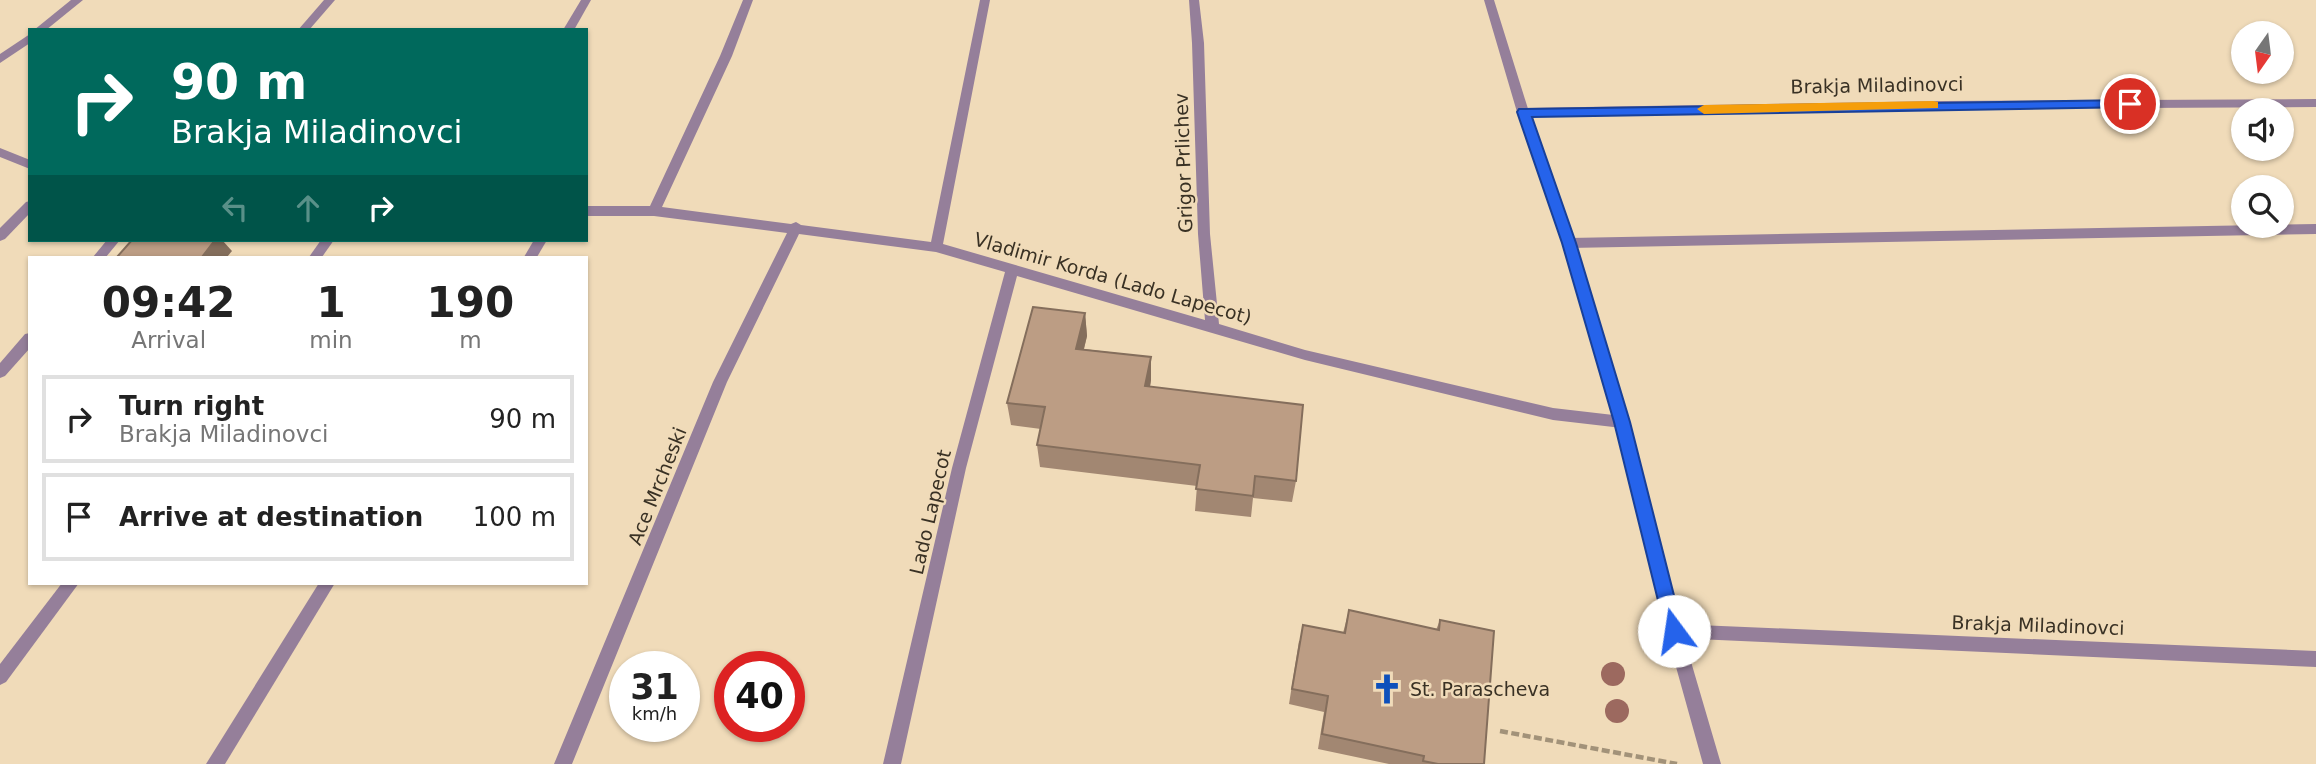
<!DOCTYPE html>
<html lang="en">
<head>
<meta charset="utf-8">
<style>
  :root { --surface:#fff; --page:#f2f2f2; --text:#222; --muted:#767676; --line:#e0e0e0 }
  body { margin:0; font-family:"DejaVu Sans",sans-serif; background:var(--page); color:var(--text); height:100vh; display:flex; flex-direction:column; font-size:26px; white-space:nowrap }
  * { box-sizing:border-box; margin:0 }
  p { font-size:23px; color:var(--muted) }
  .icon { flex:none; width:38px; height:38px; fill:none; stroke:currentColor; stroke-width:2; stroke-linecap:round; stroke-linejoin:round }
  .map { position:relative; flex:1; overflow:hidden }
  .sheet { position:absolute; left:28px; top:256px; width:560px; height:329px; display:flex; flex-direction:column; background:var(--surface); border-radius:0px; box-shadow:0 2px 5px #0004 }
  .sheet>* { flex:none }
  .hud { position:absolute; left:28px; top:28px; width:560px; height:214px; border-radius:0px; box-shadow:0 2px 5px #0004; background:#00695c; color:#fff; overflow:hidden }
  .needle { width:46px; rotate:194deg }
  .buttons { position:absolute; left:2231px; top:21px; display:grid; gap:14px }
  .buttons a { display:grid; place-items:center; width:63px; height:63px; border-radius:50%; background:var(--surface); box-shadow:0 2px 5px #0004; font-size:35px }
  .speed { position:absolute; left:609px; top:651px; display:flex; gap:14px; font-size:35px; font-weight:700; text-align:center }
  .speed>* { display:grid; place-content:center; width:91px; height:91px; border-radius:50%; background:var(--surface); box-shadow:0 2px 5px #0004; line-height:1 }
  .speed small { font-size:18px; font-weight:400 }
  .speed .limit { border:10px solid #d22; background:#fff; color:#111 }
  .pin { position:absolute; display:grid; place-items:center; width:60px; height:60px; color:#fff; margin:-30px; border:4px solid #fff; border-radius:50%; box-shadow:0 2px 7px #0007 }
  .me { position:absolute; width:77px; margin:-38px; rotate:346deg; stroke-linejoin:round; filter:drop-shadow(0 0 5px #0008) }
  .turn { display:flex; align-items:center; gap:24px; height:147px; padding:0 28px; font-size:32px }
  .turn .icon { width:91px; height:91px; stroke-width:2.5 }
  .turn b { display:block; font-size:49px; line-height:60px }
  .lanes { display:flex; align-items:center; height:66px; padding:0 28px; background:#0003; justify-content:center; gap:35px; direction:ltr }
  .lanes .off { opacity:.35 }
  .eta { display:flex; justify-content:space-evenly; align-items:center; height:119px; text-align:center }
  .eta b { font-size:42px; font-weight:700; line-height:49px }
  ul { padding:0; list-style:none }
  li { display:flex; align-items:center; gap:21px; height:88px; margin:0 14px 10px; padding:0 14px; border:4px solid var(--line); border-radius:0px }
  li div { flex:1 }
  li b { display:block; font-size:26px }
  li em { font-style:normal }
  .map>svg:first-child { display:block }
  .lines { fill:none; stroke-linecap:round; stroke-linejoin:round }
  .path { stroke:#a29279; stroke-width:4.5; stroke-dasharray:8 3.5; stroke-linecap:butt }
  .minor { fill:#957f9a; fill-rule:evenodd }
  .tertiary { fill:#957f9a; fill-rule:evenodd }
  .tree { fill:#9c695f }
  .wall { fill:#a28772 }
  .shaded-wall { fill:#846e5c }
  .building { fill:#bc9d84; stroke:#846e5c; stroke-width:2 }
  .route { fill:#2563eb; stroke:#184099; stroke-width:2 }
  .slow { fill:#f59e0b }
  .labels { text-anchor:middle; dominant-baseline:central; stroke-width:5; stroke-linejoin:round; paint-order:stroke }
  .street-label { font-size:19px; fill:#393124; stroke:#f0dbb9 }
  .poi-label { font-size:19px; fill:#393124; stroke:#f0dbb9; text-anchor:start }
</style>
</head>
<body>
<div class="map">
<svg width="2316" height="764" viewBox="0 0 2316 764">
  <rect width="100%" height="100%" fill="#f0dbb9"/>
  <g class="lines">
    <path class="path" d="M 1500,731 L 1677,764"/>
    <g class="minor">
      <path d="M 71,0 L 83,0 L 46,30 L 34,30 Z"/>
      <path d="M 324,0 L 335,0 L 309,30 L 298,30 Z"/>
      <path d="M 581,0 L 591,0 L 574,30 L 563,30 Z"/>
      <path d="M 743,0 L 753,0 L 732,56 L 662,207 L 791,224 L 796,222 L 801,225 L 931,242 L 980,0 L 990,0 L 943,244 L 1205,320 L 1198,234 L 1192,43 L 1189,0 L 1199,0 L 1204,43 L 1210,234 L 1219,324 L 1305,350 L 1553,408 L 1622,416 L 1627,418 L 1629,422 L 1627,426 L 1622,428 L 1553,420 L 1305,360 L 1017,276 L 966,468 L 901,764 L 883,764 L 952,468 L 1005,272 L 936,252 L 799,234 L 727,382 L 572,764 L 554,764 L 713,382 L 787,233 L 654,216 L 586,216 L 586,206 L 650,206 L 720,56 Z"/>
      <path d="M 30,34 L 30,43 L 0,63 L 0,54 Z"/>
      <path d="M 2316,99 L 2316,107 L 1944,109 L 1523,116 L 1517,112 L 1523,108 L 1944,101 Z"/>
      <path d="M 0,148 L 30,160 L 30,169 L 0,157 Z"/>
      <path d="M 30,201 L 30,213 L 5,239 L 0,241 L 0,228 L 26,202 Z"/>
      <path d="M 2316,224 L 2316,234 L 1569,248 L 1563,243 L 1569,238 Z"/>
      <path d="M 107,240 L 120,240 L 106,257 L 93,257 Z"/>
      <path d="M 321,240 L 334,240 L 322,257 L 309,257 Z"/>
      <path d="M 534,240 L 547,240 L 537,257 L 524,257 Z"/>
      <path d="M 30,333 L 30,348 L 5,376 L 0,378 L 0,363 L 25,334 Z"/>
      <path d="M 62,583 L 79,583 L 6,682 L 0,685 L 0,664 Z"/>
      <path d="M 319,583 L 335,583 L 225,764 L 206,764 Z"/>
      <path d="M 1674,624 L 2316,651 L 2316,667 L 1674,638 L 1668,636 L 1666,631 L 1668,626 Z"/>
    </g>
    <path class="tertiary" d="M 1484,0 L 1494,0 L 1529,112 L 1575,243 L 1629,422 L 1682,631 L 1721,764 L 1703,764 L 1666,631 L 1615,422 L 1563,243 L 1517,112 Z"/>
  </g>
  <g class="tree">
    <circle cx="1613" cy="674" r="12"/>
    <circle cx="1617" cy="711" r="12"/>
  </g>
  <g class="wall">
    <path d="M 1085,313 L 1087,336 L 1084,349 L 1151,357 L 1151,380 L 1150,387 L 1296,481 L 1292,502 L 1253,498 L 1251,517 L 1195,511 L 1197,486 L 1040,467 L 1037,445 L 1041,429 L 1011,425 L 1007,403 Z"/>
    <path d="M 1349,610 L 1436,630 L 1440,620 L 1484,764 L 1389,764 L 1318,749 L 1324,712 L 1289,704 L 1299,641 L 1343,633 Z"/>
  </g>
  <g class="shaded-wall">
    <path d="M 215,240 L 222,240 L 232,251 L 227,257 L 202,257 Z"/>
    <path d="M 1085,313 L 1087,336 L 1078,372 L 1076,349 Z"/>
    <path d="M 1151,357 L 1151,380 L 1146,409 L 1145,386 Z"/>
  </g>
  <g class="building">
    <path d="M 132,240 L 215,240 L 202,257 L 117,257 Z"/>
    <path d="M 1033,307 L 1085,313 L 1076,349 L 1151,357 L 1145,386 L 1303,405 L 1296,481 L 1255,476 L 1253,496 L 1196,489 L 1200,465 L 1037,445 L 1045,407 L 1007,403 Z"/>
    <path d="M 1349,610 L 1439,630 L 1440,620 L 1494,631 L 1484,764 L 1438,764 L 1423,761 L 1424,756 L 1322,734 L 1328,696 L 1292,689 L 1303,625 L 1345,633 Z"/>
  </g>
  <path class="route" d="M 2130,100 L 2137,104 L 2135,107 L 1532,117 L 1576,243 L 1630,422 L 1683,631 L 1680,637 L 1674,639 L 1667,637 L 1614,422 L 1562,243 L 1517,112 L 1519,109 Z"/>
  <path class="slow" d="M 1933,101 L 1938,102 L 1938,108 L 1704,114 L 1697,109 L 1704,105 Z"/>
  <defs>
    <g id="church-bare" transform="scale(2.415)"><path d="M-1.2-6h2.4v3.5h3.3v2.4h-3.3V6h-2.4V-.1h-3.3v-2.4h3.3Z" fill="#0e50bb" stroke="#f0dbb9" stroke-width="2.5" paint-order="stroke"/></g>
  </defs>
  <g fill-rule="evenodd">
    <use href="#church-bare" x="1387" y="689"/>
  </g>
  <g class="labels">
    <g class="street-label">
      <text transform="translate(1877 85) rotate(-1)">Brakja Miladinovci</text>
      <text transform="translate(1183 163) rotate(-92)">Grigor Prlichev</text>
      <text transform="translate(1113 278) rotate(16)">Vladimir Korda (Lado Lapecot)</text>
      <text transform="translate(657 486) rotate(-68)">Ace Mrcheski</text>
      <text transform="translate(930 512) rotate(-77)">Lado Lapecot</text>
      <text transform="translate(2038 625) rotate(2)">Brakja Miladinovci</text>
    </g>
    <g class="poi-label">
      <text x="1410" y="689">St. Parascheva</text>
    </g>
  </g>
</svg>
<div class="buttons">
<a><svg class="needle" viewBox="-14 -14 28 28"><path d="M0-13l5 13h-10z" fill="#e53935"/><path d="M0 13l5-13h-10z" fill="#767676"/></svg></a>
<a><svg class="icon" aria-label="sound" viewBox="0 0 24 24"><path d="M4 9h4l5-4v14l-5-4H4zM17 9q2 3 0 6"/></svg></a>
<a><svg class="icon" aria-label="search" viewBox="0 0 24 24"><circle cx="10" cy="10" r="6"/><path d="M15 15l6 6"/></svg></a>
</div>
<div class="speed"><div>31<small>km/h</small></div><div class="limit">40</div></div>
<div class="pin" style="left:2130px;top:104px;background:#d93025"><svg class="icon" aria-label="arrive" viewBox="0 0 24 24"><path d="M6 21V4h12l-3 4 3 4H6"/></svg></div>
<svg class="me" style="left:1674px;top:631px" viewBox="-20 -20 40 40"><circle r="19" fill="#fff"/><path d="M0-13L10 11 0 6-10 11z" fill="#2563eb"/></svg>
<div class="hud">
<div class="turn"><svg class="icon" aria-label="right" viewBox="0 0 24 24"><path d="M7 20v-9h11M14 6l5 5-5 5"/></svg><div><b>90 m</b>Brakja Miladinovci</div></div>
<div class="lanes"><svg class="icon off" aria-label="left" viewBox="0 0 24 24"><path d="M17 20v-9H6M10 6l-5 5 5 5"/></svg><svg class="icon off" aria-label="ahead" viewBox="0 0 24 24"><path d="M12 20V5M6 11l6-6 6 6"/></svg><svg class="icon" aria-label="right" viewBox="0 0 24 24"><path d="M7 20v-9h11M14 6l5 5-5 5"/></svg></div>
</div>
<section class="sheet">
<div class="eta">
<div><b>09:42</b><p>Arrival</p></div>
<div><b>1</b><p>min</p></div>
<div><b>190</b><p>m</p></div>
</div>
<ul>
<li><svg class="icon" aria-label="right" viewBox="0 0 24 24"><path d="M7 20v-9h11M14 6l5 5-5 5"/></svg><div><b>Turn right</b><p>Brakja Miladinovci</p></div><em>90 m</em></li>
<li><svg class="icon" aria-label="arrive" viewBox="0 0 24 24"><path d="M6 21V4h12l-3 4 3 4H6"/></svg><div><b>Arrive at destination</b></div><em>100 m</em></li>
</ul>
</section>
</div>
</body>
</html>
